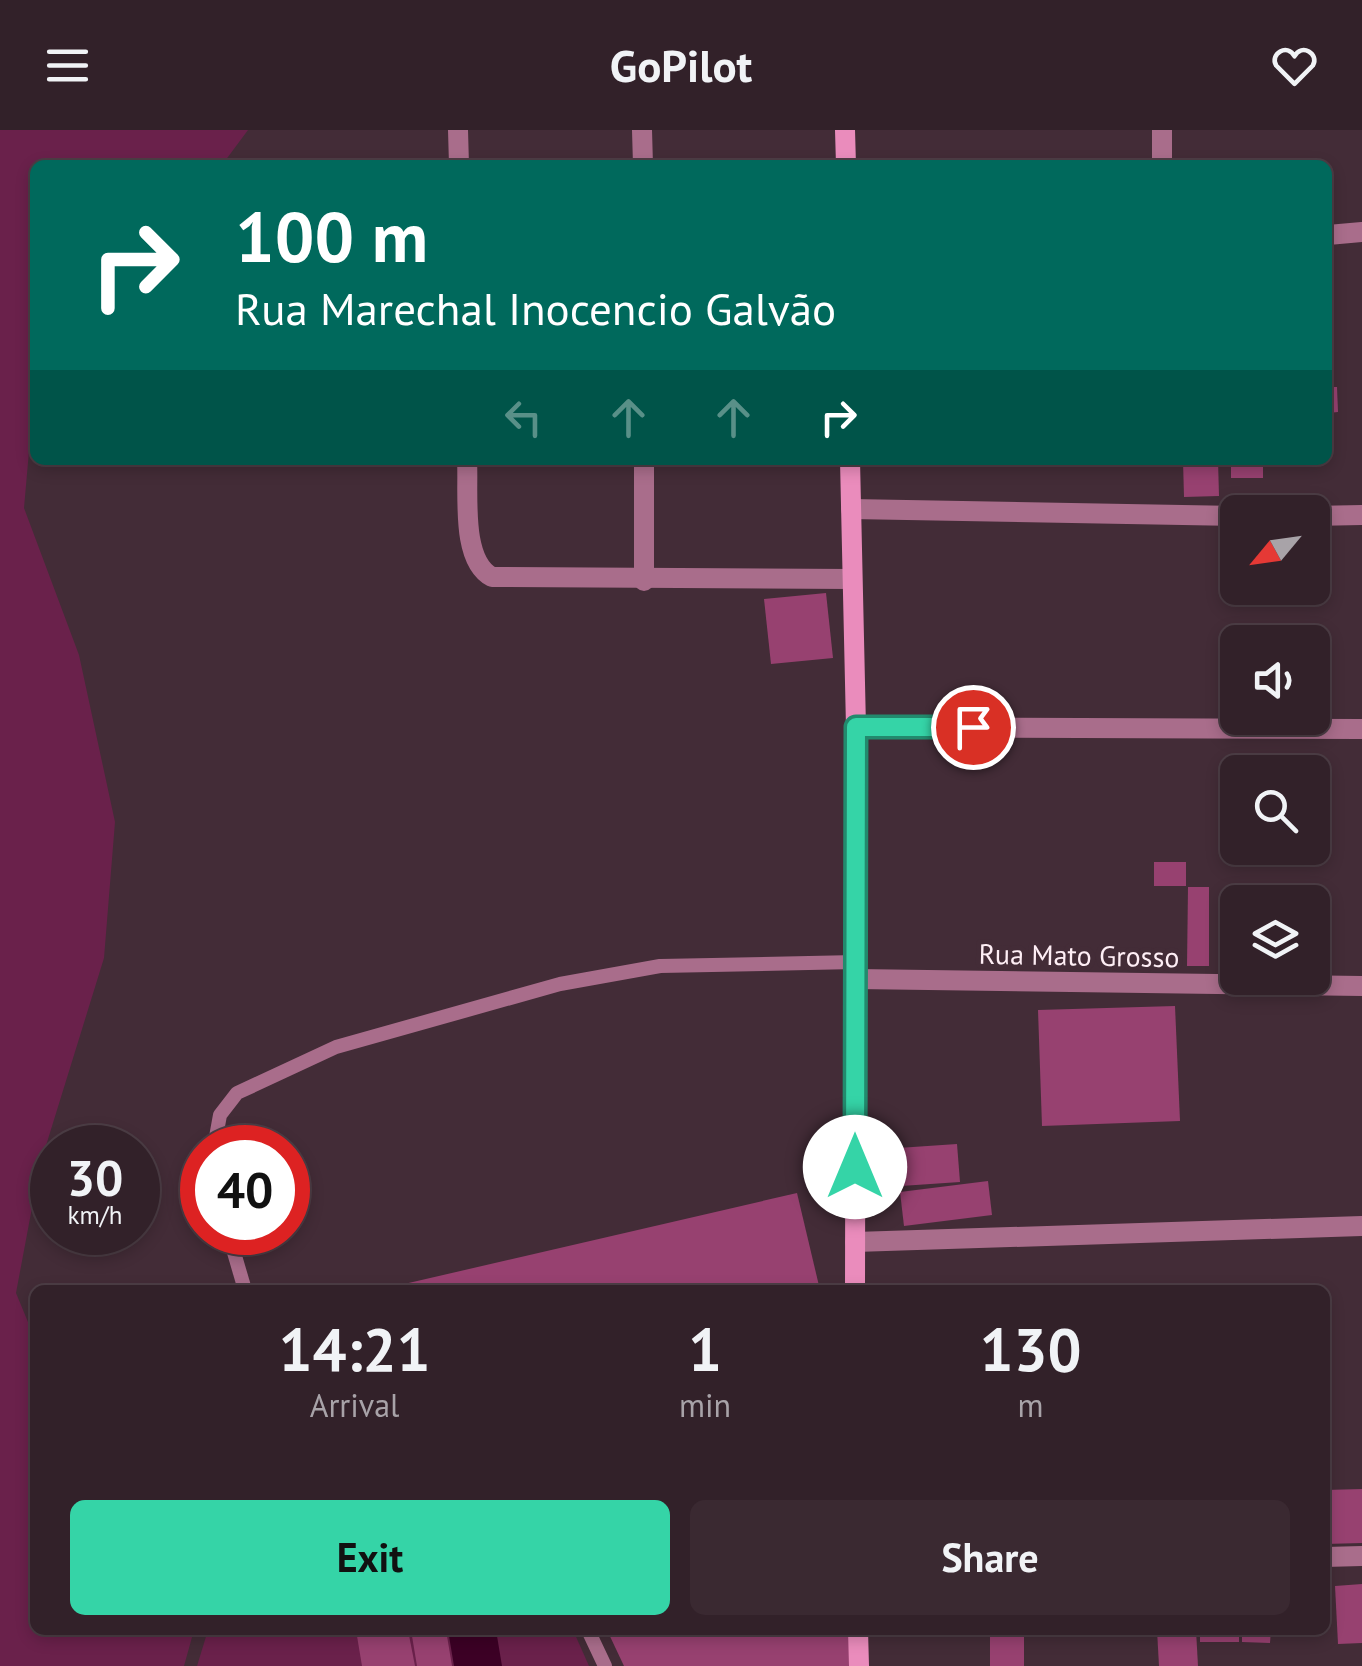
<!DOCTYPE html>
<html lang="en">
<head>
<meta charset="utf-8">
<style>
  :root { --surface:#322129; --page:#3a2931; --text:#f1f3f6; --muted:#a8a3a8; --line:#4d3e46; --accent:#35d4a7 }
  body { margin:0; font-family:"PT Sans",sans-serif; background:var(--page); color:var(--text); height:100vh; display:flex; flex-direction:column; font-size:38px; white-space:nowrap }
  * { box-sizing:border-box; margin:0 }
  p { font-size:32px; color:var(--muted) }
  .icon { flex:none; width:55px; height:55px; fill:none; stroke:currentColor; stroke-width:2; stroke-linecap:round; stroke-linejoin:round }
  .map { position:relative; flex:1; overflow:hidden }
  .sheet { position:absolute; left:30px; top:1155px; width:1300px; height:350px; display:flex; flex-direction:column; background:var(--surface); border-radius:15px; box-shadow:0 5px 15px #0003,0 0 0 2px var(--line) }
  .sheet>* { flex:none }
  .top-card { position:absolute; left:30px; top:30px; width:1302px; height:305px; border-radius:15px; box-shadow:0 5px 15px #0003,0 0 0 2px var(--line); background:#00695c; color:#fff; overflow:hidden }
  .needle { width:65px; rotate:241deg }
  .tools { position:absolute; left:1220px; top:365px; display:grid; gap:20px }
  .tools a { display:grid; place-items:center; width:110px; height:110px; border-radius:15px; background:var(--surface); box-shadow:0 5px 15px #0003,0 0 0 2px var(--line); font-size:50px }
  .speed { position:absolute; left:30px; top:995px; display:flex; gap:20px; font-size:50px; font-weight:700; text-align:center }
  .speed>* { display:grid; place-content:center; width:130px; height:130px; border-radius:50%; background:var(--surface); box-shadow:0 5px 15px #0003,0 0 0 2px var(--line); line-height:1 }
  .speed small { font-size:25px; font-weight:400 }
  .speed .limit { border:15px solid #d22; background:#fff; color:#111 }
  .pin { position:absolute; display:grid; place-items:center; width:85px; height:85px; color:#fff; margin:-42px; border:5px solid #fff; border-radius:50%; box-shadow:0 2px 10px #0007 }
  .me { position:absolute; width:110px; margin:-55px; rotate:0deg; stroke-linejoin:round; filter:drop-shadow(0 0 8px #0008) }
  .turn { display:flex; align-items:center; gap:35px; height:210px; padding:0 40px; font-size:45px }
  .turn .icon { width:130px; height:130px; stroke-width:2.5 }
  .turn b { display:block; font-size:70px; line-height:85px }
  .lanes { display:flex; align-items:center; height:95px; padding:0 40px; background:#0003; justify-content:center; gap:50px; direction:ltr }
  .lanes .off { opacity:.35 }
  .eta { display:flex; justify-content:space-evenly; align-items:center; height:170px; text-align:center }
  .eta b { font-size:60px; font-weight:800; line-height:70px }
  .primary-button { display:flex; gap:20px; margin-top:auto; padding:20px 40px }
  .primary-button a { flex:1; height:115px; border-radius:15px; background:var(--accent); color:#111; font-size:40px; font-weight:800; line-height:115px; text-align:center }
  .primary-button a+a { background:var(--page); color:var(--text) }
  header { display:flex; justify-content:space-between; align-items:center; height:130px; padding:0 40px; background:var(--surface); font-size:45px; font-weight:800 }
  .map>svg:first-child { display:block }
  .green { fill:#6a214b }
  .water { fill:#3c0025 }
  .building { fill:#974170 }
  .lines { fill:none; stroke-linecap:round; stroke-linejoin:round }
  .lane { stroke:#a96d8b; stroke-width:14 }
  .street { stroke:#a96d8b; stroke-width:20 }
  .secondary { stroke:#ea8cbc; stroke-width:20 }
  .route-casing { stroke:#228a6d; stroke-width:25 }
  .route { stroke:#35d4a7; stroke-width:18 }
  .labels { text-anchor:middle; dominant-baseline:central; stroke-width:10; stroke-linejoin:round; paint-order:stroke }
  .street-label { font-size:28px; fill:#feeef5; stroke:#432c37 }
</style>
</head>
<body>
<header><svg class="icon" aria-label="menu" viewBox="0 0 24 24"><path d="M4 6h16M4 12h16M4 18h16"/></svg>GoPilot<svg class="icon" aria-label="heart" viewBox="0 0 24 24"><path d="M12 20l-8-8c-3-5 5-10 8-4 3-6 11-1 8 4z"/></svg></header>
<div class="map">
<svg width="1362" height="1536" viewBox="0 0 1362 1536">
  <rect width="100%" height="100%" fill="#432c37"/>
  <g class="green">
    <path d="M 0,0 L 248,0 L 222,35 L 35,35 L 35,253 L 24,378 L 79,525 L 115,692 L 104,828 L 40,1035 L 16,1163 L 35,1209 L 35,1500 L 194,1500 L 184,1536 L 0,1536 Z"/>
    <path d="M 208,1500 L 573,1500 L 589,1536 L 197,1536 Z"/>
  </g>
  <path class="water" d="M 448,1500 L 496,1500 L 502,1536 L 454,1536 Z"/>
  <g class="building">
    <path d="M 1328,257 L 1337,257 L 1338,282 L 1328,283 Z"/>
    <path d="M 1183,330 L 1218,330 L 1219,366 L 1184,367 Z"/>
    <rect x="1231" y="330" width="32" height="18"/>
    <path d="M 826,463 L 833,528 L 771,534 L 764,469 Z"/>
    <rect x="1154" y="732" width="32" height="24"/>
    <path d="M 1188,757 L 1209,757 L 1209,836 L 1187,836 Z"/>
    <path d="M 1328,771 L 1332,818 L 1312,819 L 1312,772 Z"/>
    <path d="M 1175,876 L 1180,991 L 1042,996 L 1038,880 Z"/>
    <path d="M 957,1014 L 960,1052 L 901,1056 L 898,1018 Z"/>
    <path d="M 988,1051 L 992,1085 L 904,1096 L 900,1062 Z"/>
    <path d="M 797,1063 L 820,1160 L 387,1160 L 387,1158 Z"/>
    <path d="M 1362,1359 L 1362,1413 L 1325,1414 L 1325,1360 Z"/>
    <path d="M 1362,1454 L 1362,1513 L 1338,1514 L 1335,1456 Z"/>
    <path d="M 356,1500 L 408,1500 L 415,1536 L 362,1536 Z"/>
    <path d="M 411,1500 L 446,1500 L 452,1536 L 417,1536 Z"/>
    <path d="M 607,1500 L 855,1500 L 856,1536 L 624,1536 Z"/>
    <rect x="990" y="1500" width="34" height="36"/>
    <path d="M 1157,1500 L 1196,1500 L 1198,1536 L 1159,1536 Z"/>
    <rect x="1200" y="1500" width="39" height="12"/>
    <path d="M 1242,1500 L 1271,1500 L 1270,1513 L 1242,1512 Z"/>
  </g>
  <g class="lines">
    <g class="lane">
      <path d="M 214,1018 L 220,985 L 237,963 L 336,917 L 560,854 L 660,836 L 856,832"/>
      <path d="M 228,1102 L 245,1160"/>
      <path d="M 588,1500 L 605,1536"/>
    </g>
    <g class="street">
      <path d="M 458,0 L 459,35"/>
      <path d="M 642,0 L 643,35"/>
      <path d="M 1162,0 L 1162,35"/>
      <path d="M 1328,105 L 1362,102"/>
      <path d="M 467,330 C 469,362 460,430 492,447 L 852,449"/>
      <path d="M 644,330 L 644,451"/>
      <path d="M 851,379 L 1238,386"/>
      <path d="M 1312,386 L 1362,385"/>
      <path d="M 856,597 L 1362,599"/>
      <path d="M 856,849 L 1362,856"/>
      <path d="M 855,1112 L 1362,1096"/>
      <path d="M 1325,1427 L 1362,1426"/>
    </g>
    <g class="secondary">
      <path d="M 845,0 L 846,35"/>
      <path d="M 850,330 L 856,597 L 855,1160"/>
      <path d="M 858,1500 L 859,1536"/>
    </g>
  </g>
  <g class="lines">
    <g class="route-casing">
      <path id="route" d="M 855,1037 L 856,597 L 973,597"/>
    </g>
    <use href="#route" class="route"/>
  </g>
  <g class="labels">
    <g class="street-label">
      <text transform="translate(1079 825) rotate(1)">Rua Mato Grosso</text>
    </g>
  </g>
</svg>
<div class="tools">
<a><svg class="needle" viewBox="-14 -14 28 28"><path d="M0-13l5 13h-10z" fill="#e53935"/><path d="M0 13l5-13h-10z" fill="#a8a3a8"/></svg></a>
<a><svg class="icon" aria-label="sound" viewBox="0 0 24 24"><path d="M4 9h4l5-4v14l-5-4H4zM17 9q2 3 0 6"/></svg></a>
<a><svg class="icon" aria-label="search" viewBox="0 0 24 24"><circle cx="10" cy="10" r="6"/><path d="M15 15l6 6"/></svg></a>
<a><svg class="icon" aria-label="layers" viewBox="0 0 24 24"><path d="M12 4l9 5-9 5-9-5zM3 14l9 5 9-5"/></svg></a>
</div>
<div class="speed"><div>30<small>km/h</small></div><div class="limit">40</div></div>
<div class="pin" style="left:973px;top:597px;background:#d93025"><svg class="icon" aria-label="arrive" viewBox="0 0 24 24"><path d="M6 21V4h12l-3 4 3 4H6"/></svg></div>
<svg class="me" style="left:855px;top:1037px" viewBox="-20 -20 40 40"><circle r="19" fill="#fff"/><path d="M0-13L10 11 0 6-10 11z" fill="#35d4a7"/></svg>
<div class="top-card">
<div class="turn"><svg class="icon" aria-label="right" viewBox="0 0 24 24"><path d="M7 20v-9h11M14 6l5 5-5 5"/></svg><div><b>100 m</b>Rua Marechal Inocencio Galvão</div></div>
<div class="lanes"><svg class="icon off" aria-label="left" viewBox="0 0 24 24"><path d="M17 20v-9H6M10 6l-5 5 5 5"/></svg><svg class="icon off" aria-label="ahead" viewBox="0 0 24 24"><path d="M12 20V5M6 11l6-6 6 6"/></svg><svg class="icon off" aria-label="ahead" viewBox="0 0 24 24"><path d="M12 20V5M6 11l6-6 6 6"/></svg><svg class="icon" aria-label="right" viewBox="0 0 24 24"><path d="M7 20v-9h11M14 6l5 5-5 5"/></svg></div>
</div>
<section class="sheet">
<div class="eta">
<div><b>14:21</b><p>Arrival</p></div>
<div><b>1</b><p>min</p></div>
<div><b>130</b><p>m</p></div>
</div>
<div class="primary-button"><a>Exit</a><a>Share</a></div>
</section>
</div>
</body>
</html>
